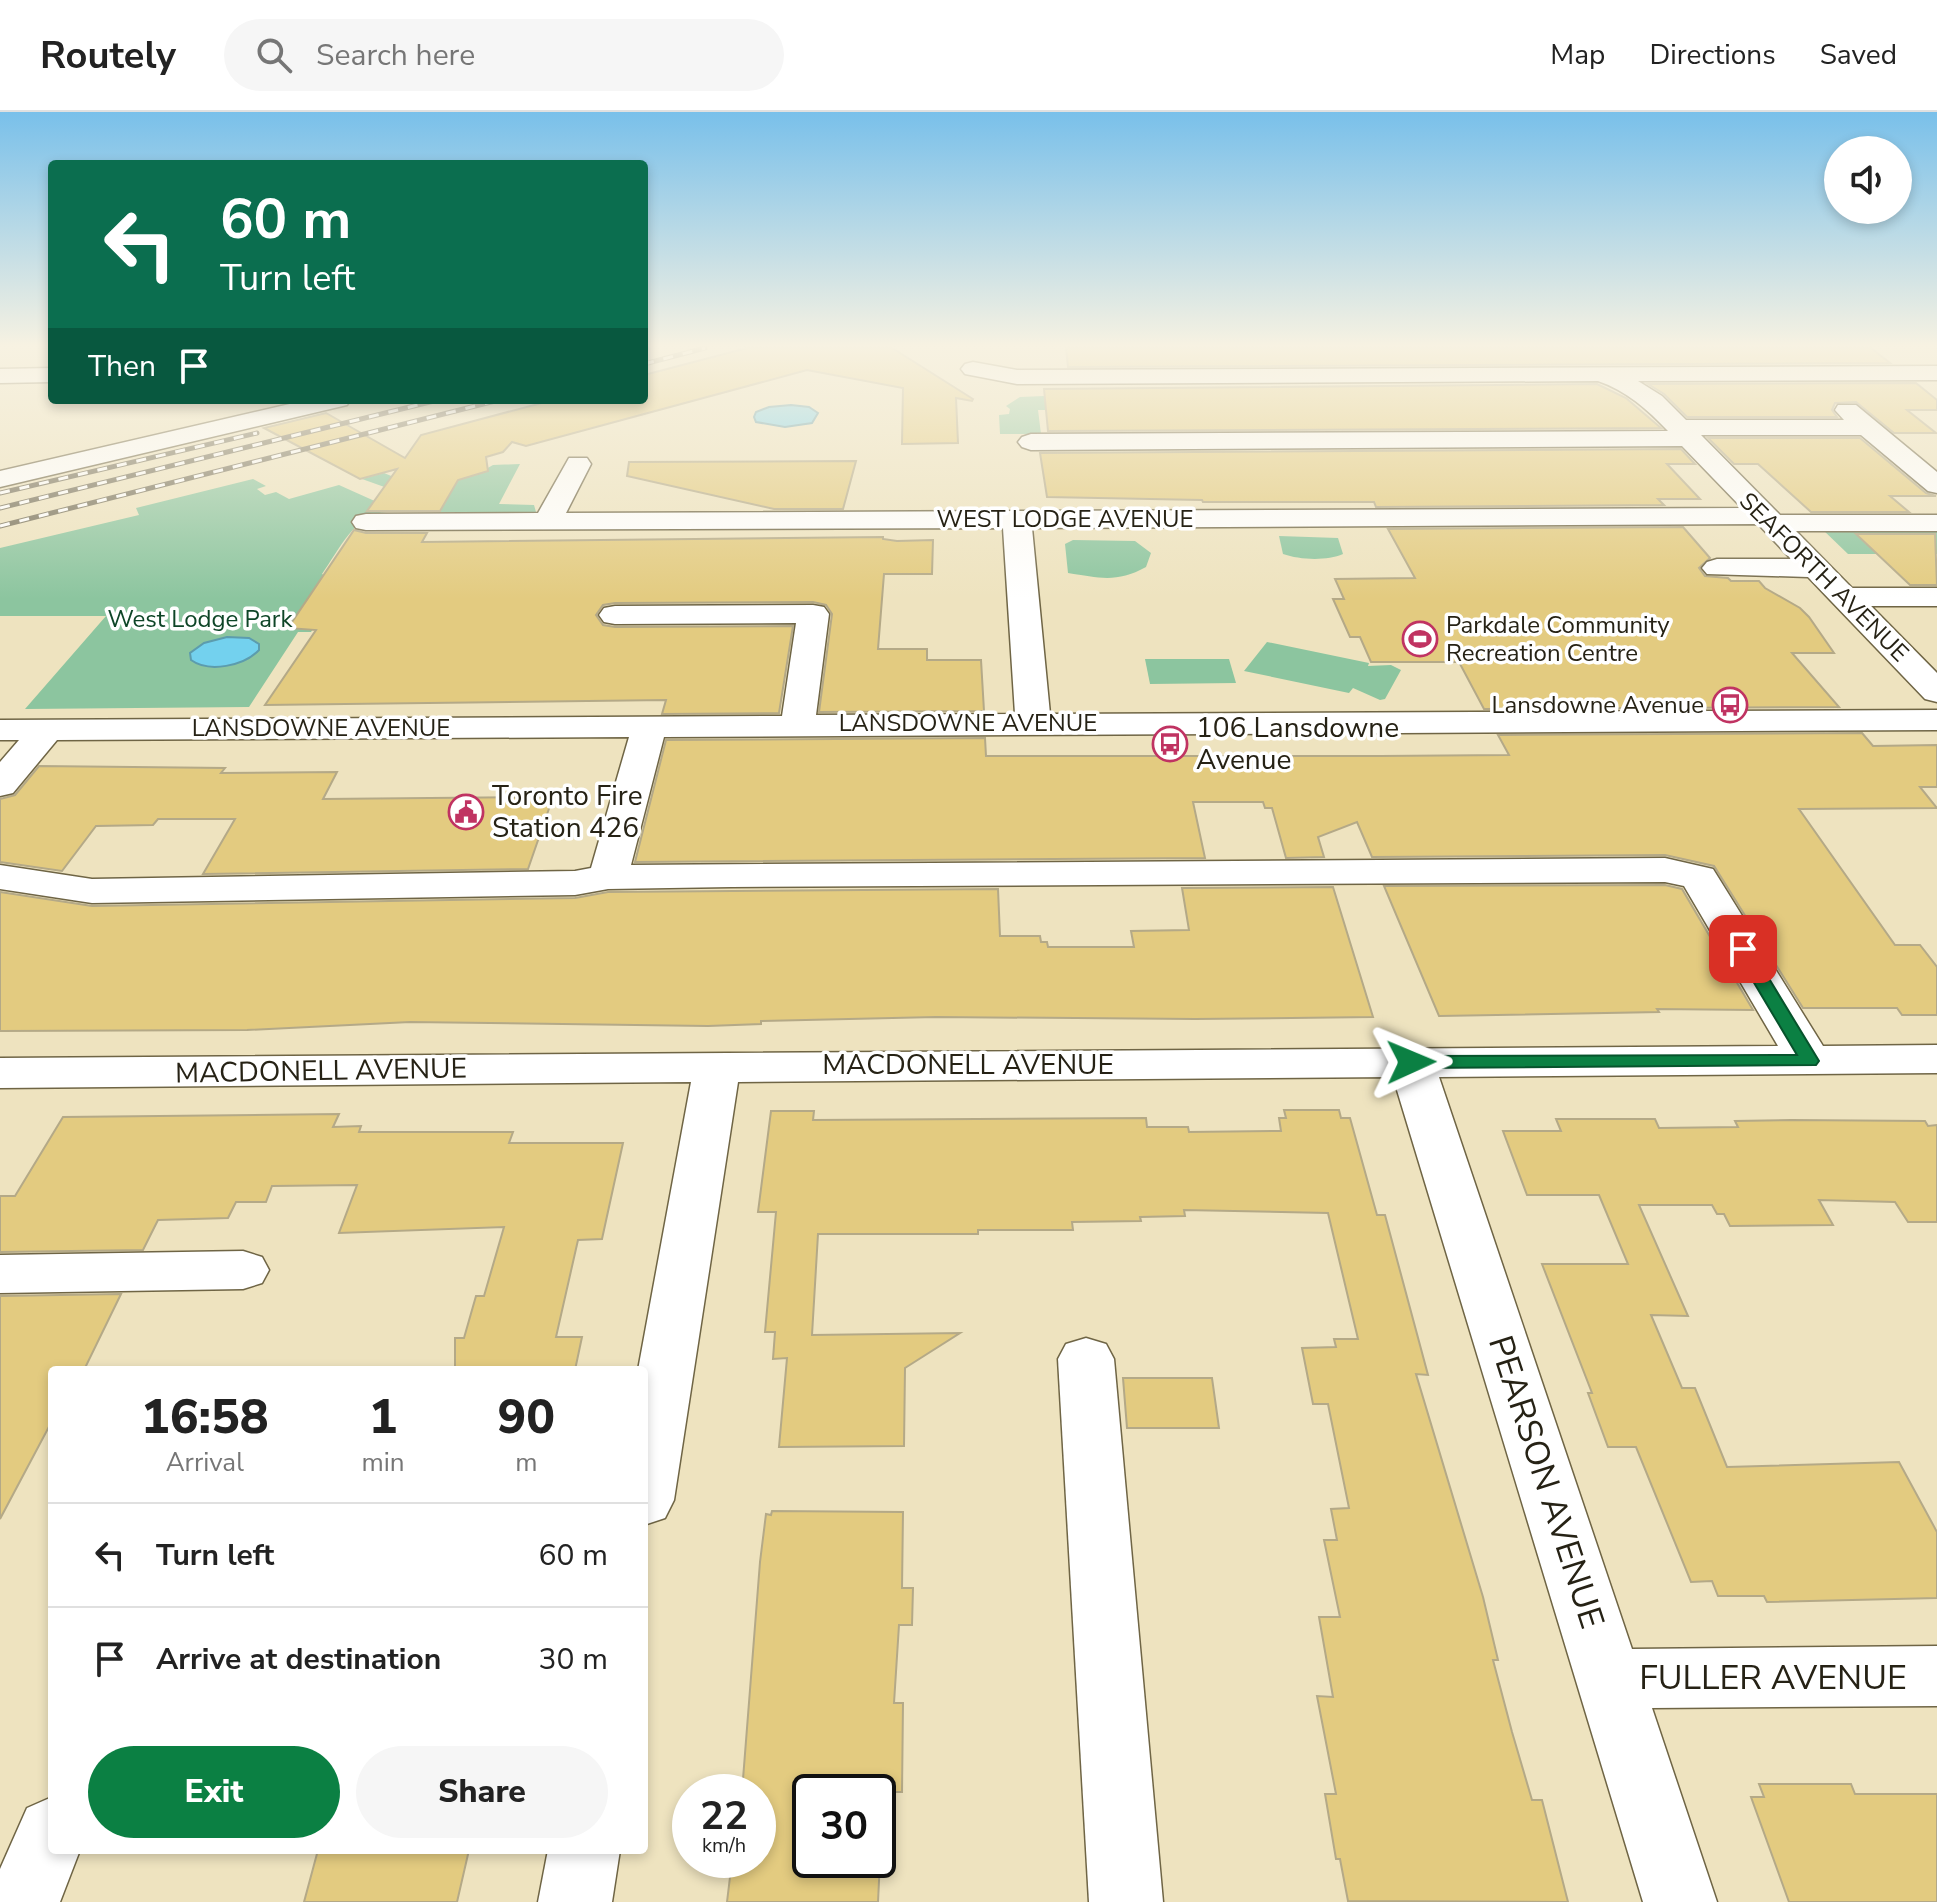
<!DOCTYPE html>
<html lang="en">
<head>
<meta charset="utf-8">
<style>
  :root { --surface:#fff; --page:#f6f6f6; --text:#222; --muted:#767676; --line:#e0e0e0; --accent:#0b8043 }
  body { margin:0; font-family:"Nunito Sans",sans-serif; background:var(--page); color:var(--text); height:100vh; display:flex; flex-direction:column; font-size:30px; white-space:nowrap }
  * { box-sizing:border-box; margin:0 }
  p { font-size:26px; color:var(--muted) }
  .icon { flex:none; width:44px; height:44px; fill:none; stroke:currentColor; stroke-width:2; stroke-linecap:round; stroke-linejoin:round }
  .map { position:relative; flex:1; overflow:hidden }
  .sheet { position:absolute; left:48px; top:1254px; width:600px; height:488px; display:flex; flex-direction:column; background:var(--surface); border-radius:8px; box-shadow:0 4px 12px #0003 }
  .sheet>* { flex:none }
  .banner { position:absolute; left:48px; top:48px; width:600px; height:244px; border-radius:8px; box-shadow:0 4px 12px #0003; background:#0b6e4f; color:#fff; overflow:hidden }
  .tools { position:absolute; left:1824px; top:24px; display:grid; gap:16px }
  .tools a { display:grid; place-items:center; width:88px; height:88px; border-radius:50%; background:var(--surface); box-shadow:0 4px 12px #0003; font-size:40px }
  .speed { position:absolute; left:672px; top:1662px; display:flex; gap:16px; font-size:40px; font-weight:700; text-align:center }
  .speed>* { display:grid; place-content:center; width:104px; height:104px; border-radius:50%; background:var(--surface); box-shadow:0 4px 12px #0003; line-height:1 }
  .speed small { font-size:20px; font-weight:400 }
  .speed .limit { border:4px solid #111; border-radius:12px; background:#fff; color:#111 }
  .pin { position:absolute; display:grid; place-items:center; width:68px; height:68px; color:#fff; margin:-34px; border-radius:16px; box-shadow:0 4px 12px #0006 }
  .me { position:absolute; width:88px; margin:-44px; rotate:89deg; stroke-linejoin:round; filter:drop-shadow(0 0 6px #0008) }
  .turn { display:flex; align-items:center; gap:28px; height:168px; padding:0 40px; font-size:36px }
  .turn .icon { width:104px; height:104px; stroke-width:2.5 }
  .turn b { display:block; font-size:56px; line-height:68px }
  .then { display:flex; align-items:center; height:76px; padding:0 40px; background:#0003; gap:16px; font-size:30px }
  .eta { display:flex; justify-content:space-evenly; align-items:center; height:136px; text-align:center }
  .eta b { font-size:48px; font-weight:800; line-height:56px }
  .cta { display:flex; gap:16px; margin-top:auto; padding:16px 40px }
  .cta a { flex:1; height:92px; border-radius:48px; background:var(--accent); color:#fff; font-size:32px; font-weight:800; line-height:92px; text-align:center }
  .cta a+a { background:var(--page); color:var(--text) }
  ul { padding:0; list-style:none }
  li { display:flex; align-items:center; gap:24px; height:104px; padding:0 40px; border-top:2px solid var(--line) }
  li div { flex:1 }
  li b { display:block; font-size:30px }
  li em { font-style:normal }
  header { display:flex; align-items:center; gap:48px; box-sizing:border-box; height:112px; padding:0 40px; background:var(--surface); border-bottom:2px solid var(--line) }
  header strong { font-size:38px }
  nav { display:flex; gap:44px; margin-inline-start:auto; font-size:28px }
  .search { width:560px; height:72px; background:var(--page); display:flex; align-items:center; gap:20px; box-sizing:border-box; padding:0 28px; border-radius:44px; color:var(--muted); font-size:30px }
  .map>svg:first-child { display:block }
  .green { fill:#8cc59f }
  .water { fill:#73d1ee; stroke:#5c9cad; stroke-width:2 }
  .building { fill:#e3cb80; stroke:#b4a987; stroke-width:2 }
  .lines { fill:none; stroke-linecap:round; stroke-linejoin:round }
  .minor-casing { stroke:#6f6545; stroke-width:3 }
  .minor { fill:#fff; fill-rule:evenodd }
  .rail-casing { stroke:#77705a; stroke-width:5 }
  .rail { stroke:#fff; stroke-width:3; stroke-dasharray:10; stroke-linecap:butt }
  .route { fill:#0b8043; stroke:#07532c; stroke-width:2 }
  .labels { text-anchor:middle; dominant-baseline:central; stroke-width:7; stroke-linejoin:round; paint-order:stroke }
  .far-street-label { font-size:24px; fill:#262215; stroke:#fff }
  .far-park-label { font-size:24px; fill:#0e4527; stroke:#fff }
  .far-poi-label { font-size:24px; fill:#262215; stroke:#fff; text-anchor:start }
  .poi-label { font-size:28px; fill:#262215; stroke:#fff; text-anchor:start }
  .street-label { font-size:28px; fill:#262215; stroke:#fff }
  .near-street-label { font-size:34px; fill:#262215; stroke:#fff }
</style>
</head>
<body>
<header>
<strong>Routely</strong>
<div class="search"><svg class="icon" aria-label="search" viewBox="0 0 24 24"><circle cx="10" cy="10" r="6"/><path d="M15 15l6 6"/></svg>Search here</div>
<nav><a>Map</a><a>Directions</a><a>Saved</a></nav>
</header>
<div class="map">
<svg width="1937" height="1790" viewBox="0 0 1937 1790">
  <rect width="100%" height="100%" fill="#eee3bf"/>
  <g class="green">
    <path d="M 1044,284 L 1046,298 L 1038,298 L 1041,322 L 1000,322 L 999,303 L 1009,302 L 1010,297 L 1006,294 L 1020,285 Z"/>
    <path d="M 520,352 L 499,392 L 534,393 L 536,400 L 418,400 L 420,393 L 404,382 L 362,367 L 384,361 L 401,368 L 477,362 L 493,353 Z"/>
    <path d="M 253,367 L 266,374 L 257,377 L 265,383 L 276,380 L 289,387 L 339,373 L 388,395 L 387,400 C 356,400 339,438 322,462 L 341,472 L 311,520 L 298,520 L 249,595 L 25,597 L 106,504 L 0,504 L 0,436 L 139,403 L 136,396 Z"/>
    <path d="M 1937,415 L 1937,442 L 1848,442 L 1821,416 Z"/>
    <path d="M 1279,424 L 1338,426 L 1343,442 C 1327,449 1300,448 1283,442 Z"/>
    <path d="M 1073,428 L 1135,429 L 1151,441 L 1146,455 C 1117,471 1100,466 1068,461 L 1065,432 Z"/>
    <path d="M 1267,530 L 1369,551 L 1368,554 L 1391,553 L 1401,558 L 1385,587 L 1380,588 L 1353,576 L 1349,581 L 1244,559 Z"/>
    <path d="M 1145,547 L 1229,547 L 1236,571 L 1150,572 Z"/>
  </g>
  <g class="water">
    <path d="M 791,293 L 809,295 L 818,301 L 812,311 L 785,315 L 756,310 L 754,305 L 756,300 L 769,295 Z"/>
    <path d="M 227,525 L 249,526 L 259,532 L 259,538 C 244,554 209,561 191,548 L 190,541 L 204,531 Z"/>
  </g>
  <g class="building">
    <path d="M 747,236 L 892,236 L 973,287 L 972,289 L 956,286 L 958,331 L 902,332 L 903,276 L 807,258 L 526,334 L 512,330 L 503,340 L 486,345 L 488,359 L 458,368 L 440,399 L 367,399 L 397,357 L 360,367 L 264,316 L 326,301 L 405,346 L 421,323 L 553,288 L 644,288 L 644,263 Z"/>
    <path d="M 1066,236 L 1871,236 L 1890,251 L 1068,255 Z"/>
    <path d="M 1916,271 L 1937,288 L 1937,298 L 1907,298 L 1936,321 L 1894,321 L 1856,290 L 1835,291 L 1832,298 L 1837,305 L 1687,305 L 1664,282 L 1648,272 Z"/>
    <path d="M 1597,272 L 1626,286 L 1661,316 L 1048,319 L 1044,277 Z"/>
    <path d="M 1708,326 L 1860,326 L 1926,381 L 1936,384 L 1890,384 L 1909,400 L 1811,400 L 1758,352 L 1734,352 Z"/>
    <path d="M 1681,337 L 1695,352 L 1667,352 L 1700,387 L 1658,387 L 1664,393 L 1376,395 L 1374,390 L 1203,390 L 1202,388 L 1047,385 L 1040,341 Z"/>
    <path d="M 856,349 L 843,397 L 774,397 L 627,364 L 629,350 Z"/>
    <path d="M 1683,415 L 1710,446 L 1699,456 L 1705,464 L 1728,466 L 1731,469 L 1759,469 L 1765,476 L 1800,496 L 1809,505 L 1834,541 L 1792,541 L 1839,595 L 1484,597 L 1459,550 L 1371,550 L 1360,525 L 1350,525 L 1333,487 L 1344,487 L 1335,467 L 1415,466 L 1388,417 Z"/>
    <path d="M 354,418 L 366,421 L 427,421 L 422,430 L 883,425 L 883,427 L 897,429 L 933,428 L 932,462 L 884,462 L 878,537 L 927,537 L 927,548 L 981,548 L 984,599 L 819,600 L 832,502 L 826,493 L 813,490 L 615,491 L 603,493 L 596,503 L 603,513 L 615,515 L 793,514 L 779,601 L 662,602 L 666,588 L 265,593 L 316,518 L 288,516 Z"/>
    <path d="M 1856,422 L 1935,422 L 1937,473 L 1910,473 Z"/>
    <path d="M 1862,621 L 1873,634 L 1937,633 L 1937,675 L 1920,675 L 1937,696 L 1799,697 L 1895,833 L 1920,833 L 1937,855 L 1937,903 L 1902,903 L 1897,896 L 1803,896 L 1714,754 L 1665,743 L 1372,745 L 1357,710 L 1318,725 L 1324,745 L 1286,746 L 1272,696 L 1265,696 L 1263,690 L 1193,690 L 1205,746 L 635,750 L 666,628 L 985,626 L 986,644 L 1380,644 L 1509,643 L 1498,623 Z"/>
    <path d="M 39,654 L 225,656 L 221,661 L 337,660 L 323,687 L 553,685 L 528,757 L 203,762 L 235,707 L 158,707 L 153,713 L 96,714 L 62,759 L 0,750 L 0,687 L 15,683 Z"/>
    <path d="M 1665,773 L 1682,777 L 1753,898 L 1657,897 L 1659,900 L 1439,904 L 1384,774 Z"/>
    <path d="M 1333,775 L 1373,905 L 1195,907 L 936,905 L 761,909 L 761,912 L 708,914 L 410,910 L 247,918 L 0,919 L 0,780 L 92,794 L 575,786 L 608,780 L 998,777 L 1000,824 L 1040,824 L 1041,830 L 1047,830 L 1048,835 L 1134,835 L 1131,819 L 1189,818 L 1182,776 Z"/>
    <path d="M 1284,998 L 1339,998 L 1341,1006 L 1350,1006 L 1377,1103 L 1385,1103 L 1428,1263 L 1416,1262 L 1483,1485 L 1498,1548 L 1493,1548 L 1512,1620 L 1532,1688 L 1542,1688 L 1568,1790 L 1348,1789 L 1340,1747 L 1336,1747 L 1325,1682 L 1336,1682 L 1317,1584 L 1333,1585 L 1319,1505 L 1340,1505 L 1324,1428 L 1337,1428 L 1331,1397 L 1349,1396 L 1328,1292 L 1313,1292 L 1302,1236 L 1336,1235 L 1334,1227 L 1358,1227 L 1328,1101 L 1184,1098 L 1185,1104 L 1140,1105 L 1141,1109 L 1072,1110 L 1073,1118 L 978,1118 L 978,1122 L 818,1122 L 812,1223 L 960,1221 L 905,1256 L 904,1334 L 779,1335 L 787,1246 L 773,1247 L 775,1220 L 765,1220 L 776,1100 L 758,1100 L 771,999 L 814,999 L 813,1008 L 1146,1006 L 1147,1015 L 1188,1015 L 1189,1020 L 1281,1019 L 1279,1006 L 1286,1006 Z"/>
    <path d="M 339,1002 L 333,1015 L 361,1014 L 359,1020 L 513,1020 L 509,1031 L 623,1031 L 602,1127 L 578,1128 L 556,1225 L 582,1225 L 575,1258 L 455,1258 L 455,1226 L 464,1226 L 476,1184 L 484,1184 L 504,1115 L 339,1121 L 357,1073 L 272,1074 L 266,1090 L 236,1090 L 228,1106 L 158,1108 L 143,1138 L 0,1140 L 0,1084 L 15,1084 L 63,1005 Z"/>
    <path d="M 1556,1007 L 1655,1007 L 1659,1016 L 1738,1015 L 1735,1009 L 1791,1008 L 1925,1009 L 1928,1014 L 1937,1013 L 1937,1110 L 1908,1110 L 1895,1090 L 1819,1088 L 1833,1113 L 1730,1114 L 1724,1102 L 1717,1102 L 1712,1093 L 1639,1093 L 1688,1204 L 1651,1203 L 1682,1276 L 1695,1276 L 1727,1355 L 1899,1350 L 1937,1420 L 1937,1486 L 1767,1490 L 1764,1484 L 1718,1484 L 1712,1469 L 1691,1470 L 1636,1335 L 1608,1335 L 1588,1281 L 1592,1281 L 1542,1152 L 1628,1152 L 1599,1083 L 1527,1083 L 1503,1019 L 1561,1019 Z"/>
    <path d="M 121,1182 L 84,1258 L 52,1258 L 52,1309 L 0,1407 L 0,1184 Z"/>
    <path d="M 1123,1266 L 1212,1266 L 1219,1316 L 1127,1316 Z"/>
    <path d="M 772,1399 L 903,1400 L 902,1476 L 913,1476 L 912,1513 L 899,1513 L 894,1591 L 903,1591 L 902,1680 L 810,1680 L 810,1748 L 880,1748 L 878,1790 L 727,1790 L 731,1757 L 734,1757 L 735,1748 L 758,1748 L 758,1680 L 742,1680 L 760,1450 L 766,1402 L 771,1403 Z"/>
    <path d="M 1759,1672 L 1851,1672 L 1855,1682 L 1937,1682 L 1937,1790 L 1789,1790 L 1751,1685 L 1764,1685 Z"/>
    <path d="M 318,1738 L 469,1738 L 457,1790 L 304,1790 Z"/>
  </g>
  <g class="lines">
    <g class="minor-casing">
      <g id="minor">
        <path d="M 973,250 L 1017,258 L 1937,254 L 1937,268 L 1638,269 L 1662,284 L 1686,308 L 1844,308 L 1835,298 L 1838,293 L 1856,293 L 1937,360 L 1937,381 L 1928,379 L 1861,323 L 1701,323 L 1780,403 L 1937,403 L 1937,419 L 1796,419 L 1852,476 L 1937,476 L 1937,494 L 1871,494 L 1937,561 L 1937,590 L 1925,587 L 1808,465 L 1707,462 L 1702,456 L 1707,450 L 1717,447 L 1791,447 L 1758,412 L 1032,416 L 1050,602 L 1937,598 L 1937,618 L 664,625 L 631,753 L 1665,746 L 1713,757 L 1823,934 L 1937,933 L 1937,961 L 1439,965 L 1632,1537 L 1937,1534 L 1937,1594 L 1652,1596 L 1717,1790 L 1643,1790 L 1393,965 L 738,970 L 674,1388 L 665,1406 L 644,1413 L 644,1258 L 638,1258 L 691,970 L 0,976 L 0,946 L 1778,934 L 1684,774 L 1665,770 L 731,775 L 608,777 L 575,783 L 92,791 L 0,777 L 0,753 L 92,767 L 575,759 L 591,756 L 629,625 L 57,628 L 13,681 L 0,684 L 0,650 L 19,628 L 0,628 L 0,608 L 782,604 L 796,511 L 615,512 L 604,510 L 599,503 L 604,496 L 615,494 L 813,493 L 824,495 L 829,502 L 816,603 L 1015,602 L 1003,416 L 366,418 L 356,416 L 352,410 L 356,404 L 366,402 L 538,401 L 569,346 L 587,346 L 591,352 L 566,401 L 1742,396 L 1682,334 L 1031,338 L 1022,335 L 1018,330 L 1022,325 L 1031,322 L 1668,319 C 1647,297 1627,279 1598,269 L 1017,272 L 965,262 L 961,257 L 965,252 Z"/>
        <path d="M 52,256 L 52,270 L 0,271 L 0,257 Z"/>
        <path d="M 307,288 L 350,288 L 347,293 L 0,375 L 0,359 Z"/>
        <path d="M 243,1139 L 262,1145 L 269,1158 L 262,1171 L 243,1177 L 0,1181 L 0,1143 Z"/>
        <path d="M 1086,1226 L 1106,1232 L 1114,1247 L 1163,1790 L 1089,1790 L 1058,1247 L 1066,1232 Z"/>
        <path d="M 52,1685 L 52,1738 L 80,1738 L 60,1790 L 0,1790 L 0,1757 L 27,1696 Z"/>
        <path d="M 548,1738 L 620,1738 L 612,1790 L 538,1790 Z"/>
      </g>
    </g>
    <use href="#minor" class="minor"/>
    <g class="rail-casing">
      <g id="rail">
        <path d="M 644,237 L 648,236"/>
        <path d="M 644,252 L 705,236"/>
        <path d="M 0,381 L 257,321"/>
        <path d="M 0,396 L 438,288"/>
        <path d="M 0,414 L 499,288"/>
      </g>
    </g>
    <use href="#rail" class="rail"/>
  </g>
  <linearGradient id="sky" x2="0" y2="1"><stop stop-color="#79c0ea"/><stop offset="0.48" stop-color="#f7f2e2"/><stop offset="1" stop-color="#f7f2e2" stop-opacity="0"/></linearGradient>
  <rect width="1937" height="487" fill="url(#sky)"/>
  <path class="route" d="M 1743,832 L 1751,837 L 1819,949 L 1816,953 L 1411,956 L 1402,950 L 1411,944 L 1797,943 L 1734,837 Z"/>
  <defs>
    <g id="stadium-ring" transform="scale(1.8)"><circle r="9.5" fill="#fff" stroke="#c03362" stroke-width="1.5"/><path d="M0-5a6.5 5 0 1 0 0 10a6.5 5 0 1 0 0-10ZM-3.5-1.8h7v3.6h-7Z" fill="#c03362"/></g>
    <g id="bus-ring" transform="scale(1.8)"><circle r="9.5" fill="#fff" stroke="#c03362" stroke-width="1.5"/><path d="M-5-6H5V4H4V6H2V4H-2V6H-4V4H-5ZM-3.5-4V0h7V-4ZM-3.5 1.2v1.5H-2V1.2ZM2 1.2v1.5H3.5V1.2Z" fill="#c03362"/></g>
    <g id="civic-ring" transform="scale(1.8)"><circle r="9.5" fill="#fff" stroke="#c03362" stroke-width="1.5"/><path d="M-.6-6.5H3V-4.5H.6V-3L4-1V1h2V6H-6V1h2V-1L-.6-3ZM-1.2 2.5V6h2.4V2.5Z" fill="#c03362"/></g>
  </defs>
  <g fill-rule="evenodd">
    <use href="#stadium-ring" x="1420" y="527"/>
    <use href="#bus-ring" x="1730" y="593"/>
    <use href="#bus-ring" x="1170" y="632"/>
    <use href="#civic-ring" x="466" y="700"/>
  </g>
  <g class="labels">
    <g class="far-street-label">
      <text x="1065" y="407">WEST LODGE AVENUE</text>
      <text transform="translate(1824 465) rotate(45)">SEAFORTH AVENUE</text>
      <text x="968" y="611">LANSDOWNE AVENUE</text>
      <text x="321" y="616">LANSDOWNE AVENUE</text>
    </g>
    <g class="far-park-label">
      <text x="200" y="507">West Lodge Park</text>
    </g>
    <g class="far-poi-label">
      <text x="1446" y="513">Parkdale Community<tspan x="1446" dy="28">Recreation Centre</tspan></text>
      <text x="1704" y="593" text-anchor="end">Lansdowne Avenue</text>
    </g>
    <g class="poi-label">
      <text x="1196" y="616">106 Lansdowne<tspan x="1196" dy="32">Avenue</tspan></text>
      <text x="492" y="684">Toronto Fire<tspan x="492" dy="32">Station 426</tspan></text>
    </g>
    <g class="street-label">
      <text x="968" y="953">MACDONELL AVENUE</text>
      <text transform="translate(321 959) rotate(-1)">MACDONELL AVENUE</text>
    </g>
    <g class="near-street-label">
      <text transform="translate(1546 1370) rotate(72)">PEARSON AVENUE</text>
      <text x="1773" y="1566">FULLER AVENUE</text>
    </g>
  </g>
</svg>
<div class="tools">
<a><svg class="icon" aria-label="sound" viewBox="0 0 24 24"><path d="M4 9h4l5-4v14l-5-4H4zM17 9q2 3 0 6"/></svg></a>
</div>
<div class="speed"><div>22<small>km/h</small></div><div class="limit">30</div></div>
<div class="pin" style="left:1743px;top:837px;background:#d93025"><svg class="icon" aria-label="arrive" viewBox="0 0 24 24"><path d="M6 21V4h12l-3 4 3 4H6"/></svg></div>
<svg class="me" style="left:1411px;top:950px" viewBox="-20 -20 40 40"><path d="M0-17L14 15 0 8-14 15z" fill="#0b8043" stroke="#fff" stroke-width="4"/></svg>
<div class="banner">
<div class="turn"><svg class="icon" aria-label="left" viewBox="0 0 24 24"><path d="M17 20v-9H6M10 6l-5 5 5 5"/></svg><div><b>60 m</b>Turn left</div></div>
<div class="then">Then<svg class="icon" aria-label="arrive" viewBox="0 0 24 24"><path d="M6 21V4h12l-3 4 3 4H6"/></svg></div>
</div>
<section class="sheet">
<div class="eta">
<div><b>16:58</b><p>Arrival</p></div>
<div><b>1</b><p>min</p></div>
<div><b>90</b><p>m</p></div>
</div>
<ul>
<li><svg class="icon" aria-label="left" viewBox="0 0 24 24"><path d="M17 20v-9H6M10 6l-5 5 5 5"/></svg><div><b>Turn left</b></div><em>60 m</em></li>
<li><svg class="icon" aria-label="arrive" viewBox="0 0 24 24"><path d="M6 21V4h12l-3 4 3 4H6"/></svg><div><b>Arrive at destination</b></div><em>30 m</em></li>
</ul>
<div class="cta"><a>Exit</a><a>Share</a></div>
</section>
</div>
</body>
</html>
